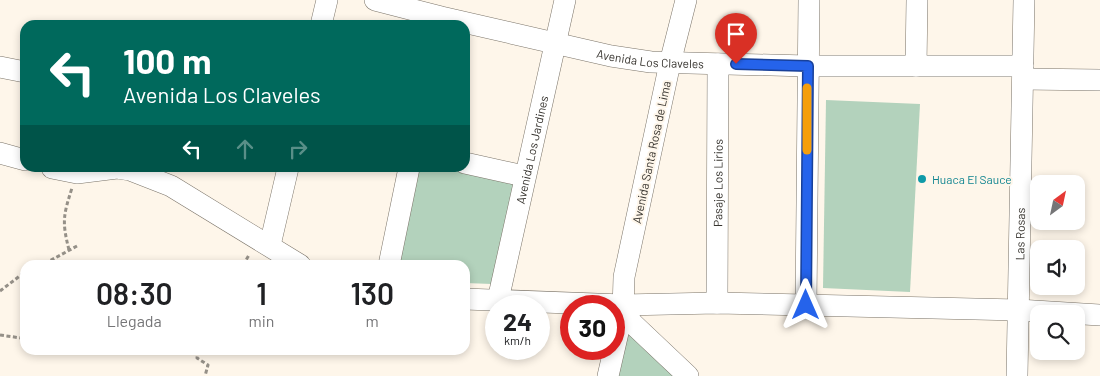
<!DOCTYPE html>
<html lang="es">
<head>
<meta charset="utf-8">
<style>
  :root { --surface:#fff; --page:#f2f2f2; --text:#202124; --muted:#757577 }
  body { margin:0; font-family:Barlow,sans-serif; background:var(--page); color:var(--text); height:100vh; display:flex; flex-direction:column; font-size:19px; white-space:nowrap }
  * { box-sizing:border-box; margin:0 }
  p { font-size:16px; color:var(--muted) }
  .icon { flex:none; width:28px; height:28px; fill:none; stroke:currentColor; stroke-width:2; stroke-linecap:round; stroke-linejoin:round }
  .map { position:relative; flex:1; overflow:hidden }
  .sheet { position:absolute; left:20px; top:260px; width:450px; height:95px; display:flex; flex-direction:column; background:var(--surface); border-radius:15px; box-shadow:0 2px 8px #0003 }
  .sheet>* { flex:none }
  .guide { position:absolute; left:20px; top:20px; width:450px; height:152px; border-radius:15px; box-shadow:0 2px 8px #0003; background:#00695c; color:#fff; overflow:hidden }
  .needle { width:32px; rotate:33deg }
  .controls { position:absolute; left:1030px; top:175px; display:grid; gap:10px }
  .controls a { display:grid; place-items:center; width:55px; height:55px; border-radius:10px; background:var(--surface); box-shadow:0 2px 8px #0003; font-size:25px }
  .speed { position:absolute; left:485px; top:295px; display:flex; gap:10px; font-size:25px; font-weight:700; text-align:center }
  .speed>* { display:grid; place-content:center; width:65px; height:65px; border-radius:50%; background:var(--surface); box-shadow:0 2px 8px #0003; line-height:1 }
  .speed small { font-size:12px; font-weight:400 }
  .speed .limit { border:8px solid #d22; background:#fff; color:#111 }
  .pin { position:absolute; display:grid; place-items:center; width:42px; height:42px; color:#fff; margin:-51px -21px; border-radius:50% 50% 50% 0; rotate:-45deg; box-shadow:0 0 5px #0007 }
  .pin .icon { rotate:45deg }
  .me { position:absolute; width:55px; margin:-28px; rotate:0deg; stroke-linejoin:round; filter:drop-shadow(0 0 4px #0008) }
  .turn { display:flex; align-items:center; gap:18px; height:105px; padding:0 20px; font-size:22px }
  .turn .icon { width:65px; height:65px; stroke-width:2.5 }
  .turn b { display:block; font-size:35px; line-height:42px }
  .lanes { display:flex; align-items:center; height:48px; padding:0 20px; background:#0003; justify-content:center; gap:25px; direction:ltr }
  .lanes .off { opacity:.35 }
  .eta { display:flex; justify-content:space-evenly; align-items:center; height:85px; text-align:center }
  .eta b { font-size:30px; font-weight:600; line-height:35px }
  .map>svg:first-child { display:block }
  .green { fill:#b3d2bc }
  .lines { fill:none; stroke-linecap:round; stroke-linejoin:round }
  .minor-casing { stroke:#7b7469; stroke-width:22 }
  .path { stroke:#959088; stroke-width:3; stroke-dasharray:4 2.5; stroke-linecap:butt }
  .minor { stroke:#fff; stroke-width:21 }
  .route-casing { stroke:#184099; stroke-width:12 }
  .route { stroke:#2563eb; stroke-width:9 }
  .slow { stroke:#f59e0b; stroke-width:9 }
  .culture-dot { fill:#0f9aa8; stroke:#fef6ea; stroke-width:2 }
  .labels { text-anchor:middle; dominant-baseline:central; stroke-width:4; stroke-linejoin:round; paint-order:stroke }
  .street-label { font-size:12px; fill:#37342f; stroke:#fef6ea }
  .culture-label { font-size:12px; fill:#0d838f; stroke:#fef6ea; text-anchor:start }
</style>
</head>
<body>
<div class="map">
<svg width="1100" height="376" viewBox="0 0 1100 376">
  <rect width="100%" height="100%" fill="#fef6ea"/>
  <g class="green">
    <path d="M 826,100 L 920,104 L 910,292 L 823,288 Z"/>
    <path d="M 415,168 L 452,168 L 515,182 L 492,284 L 465,283 L 465,265 L 392,265 Z"/>
    <path d="M 623,328 L 677,376 L 612,376 Z"/>
  </g>
  <g class="lines">
    <g class="minor-casing">
      <g id="minor">
        <path id="s1" d="M 375,0 L 441,17 L 611,56 L 651,62 L 807,66 L 1023,66"/>
        <path d="M 686,0 L 670,63 L 624,277 L 623,311 L 633,324 L 688,376"/>
        <path d="M 321,25 L 327,0"/>
        <path d="M 916,66 L 917,0"/>
        <path d="M 0,67 L 25,72"/>
        <path d="M 1023,79 L 1100,80"/>
        <path d="M 0,153 L 25,160"/>
        <path d="M 465,163 L 524,176"/>
        <path d="M 52,168 L 77,173 L 117,168 L 130,170 L 171,186 L 300,265"/>
        <path d="M 270,245 L 288,168"/>
        <path d="M 389,265 L 409,168"/>
        <path d="M 465,299 L 623,305 L 717,303 L 1018,310 L 1100,315"/>
        <path id="s2" d="M 498,300 L 565,0"/>
        <path id="s3" d="M 717,303 L 718,64"/>
        <path d="M 806,305 L 809,0"/>
        <path d="M 608,376 L 623,311"/>
        <path id="s4" d="M 1017,376 L 1024,0"/>
      </g>
    </g>
    <g class="path">
      <path d="M 69,250 C 62,222 63,216 72,188"/>
      <path d="M 33,265 L 35,263 L 44,264 L 77,246"/>
      <path d="M 243,265 L 249,255"/>
      <path d="M 0,291 L 25,272"/>
      <path d="M 0,335 L 21,338 L 25,337"/>
      <path d="M 198,350 L 197,358 L 208,365 L 205,376"/>
    </g>
    <use href="#minor" class="minor"/>
  </g>
  <g class="lines">
    <g class="route-casing">
      <path id="route" d="M 736,64 L 808,66 L 806,305"/>
    </g>
    <use href="#route" class="route"/>
    <path class="slow" d="M 807,150 L 807,88"/>
  </g>
  <circle class="culture-dot" cx="922" cy="179" r="5"/>
  <g class="labels">
    <g class="street-label">
      <text stroke="none"><textPath href="#s1" startOffset="282">Avenida Los Claveles</textPath></text>
      <text stroke="none"><textPath href="#s2" startOffset="154">Avenida Los Jardines</textPath></text>
      <text transform="translate(651 152) rotate(-78)">Avenida Santa Rosa de Lima</text>
      <text stroke="none"><textPath href="#s3" startOffset="120">Pasaje Los Lirios</textPath></text>
      <text stroke="none"><textPath href="#s4" startOffset="142">Las Rosas</textPath></text>
    </g>
    <g class="culture-label">
      <text x="932" y="179">Huaca El Sauce</text>
    </g>
  </g>
</svg>
<div class="controls">
<a><svg class="needle" viewBox="-14 -14 28 28"><path d="M0-13l5 13h-10z" fill="#e53935"/><path d="M0 13l5-13h-10z" fill="#757577"/></svg></a>
<a><svg class="icon" aria-label="sound" viewBox="0 0 24 24"><path d="M4 9h4l5-4v14l-5-4H4zM17 9q2 3 0 6"/></svg></a>
<a><svg class="icon" aria-label="search" viewBox="0 0 24 24"><circle cx="10" cy="10" r="6"/><path d="M15 15l6 6"/></svg></a>
</div>
<div class="speed"><div>24<small>km/h</small></div><div class="limit">30</div></div>
<div class="pin" style="left:736px;top:64px;background:#d93025"><svg class="icon" aria-label="arrive" viewBox="0 0 24 24"><path d="M6 21V4h12l-3 4 3 4H6"/></svg></div>
<svg class="me" style="left:806px;top:305px" viewBox="-20 -20 40 40"><path d="M0-17L14 15 0 8-14 15z" fill="#2563eb" stroke="#fff" stroke-width="4"/></svg>
<div class="guide">
<div class="turn"><svg class="icon" aria-label="left" viewBox="0 0 24 24"><path d="M17 20v-9H6M10 6l-5 5 5 5"/></svg><div><b>100 m</b>Avenida Los Claveles</div></div>
<div class="lanes"><svg class="icon" aria-label="left" viewBox="0 0 24 24"><path d="M17 20v-9H6M10 6l-5 5 5 5"/></svg><svg class="icon off" aria-label="ahead" viewBox="0 0 24 24"><path d="M12 20V5M6 11l6-6 6 6"/></svg><svg class="icon off" aria-label="right" viewBox="0 0 24 24"><path d="M7 20v-9h11M14 6l5 5-5 5"/></svg></div>
</div>
<section class="sheet">
<div class="eta">
<div><b>08:30</b><p>Llegada</p></div>
<div><b>1</b><p>min</p></div>
<div><b>130</b><p>m</p></div>
</div>
</section>
</div>
</body>
</html>
